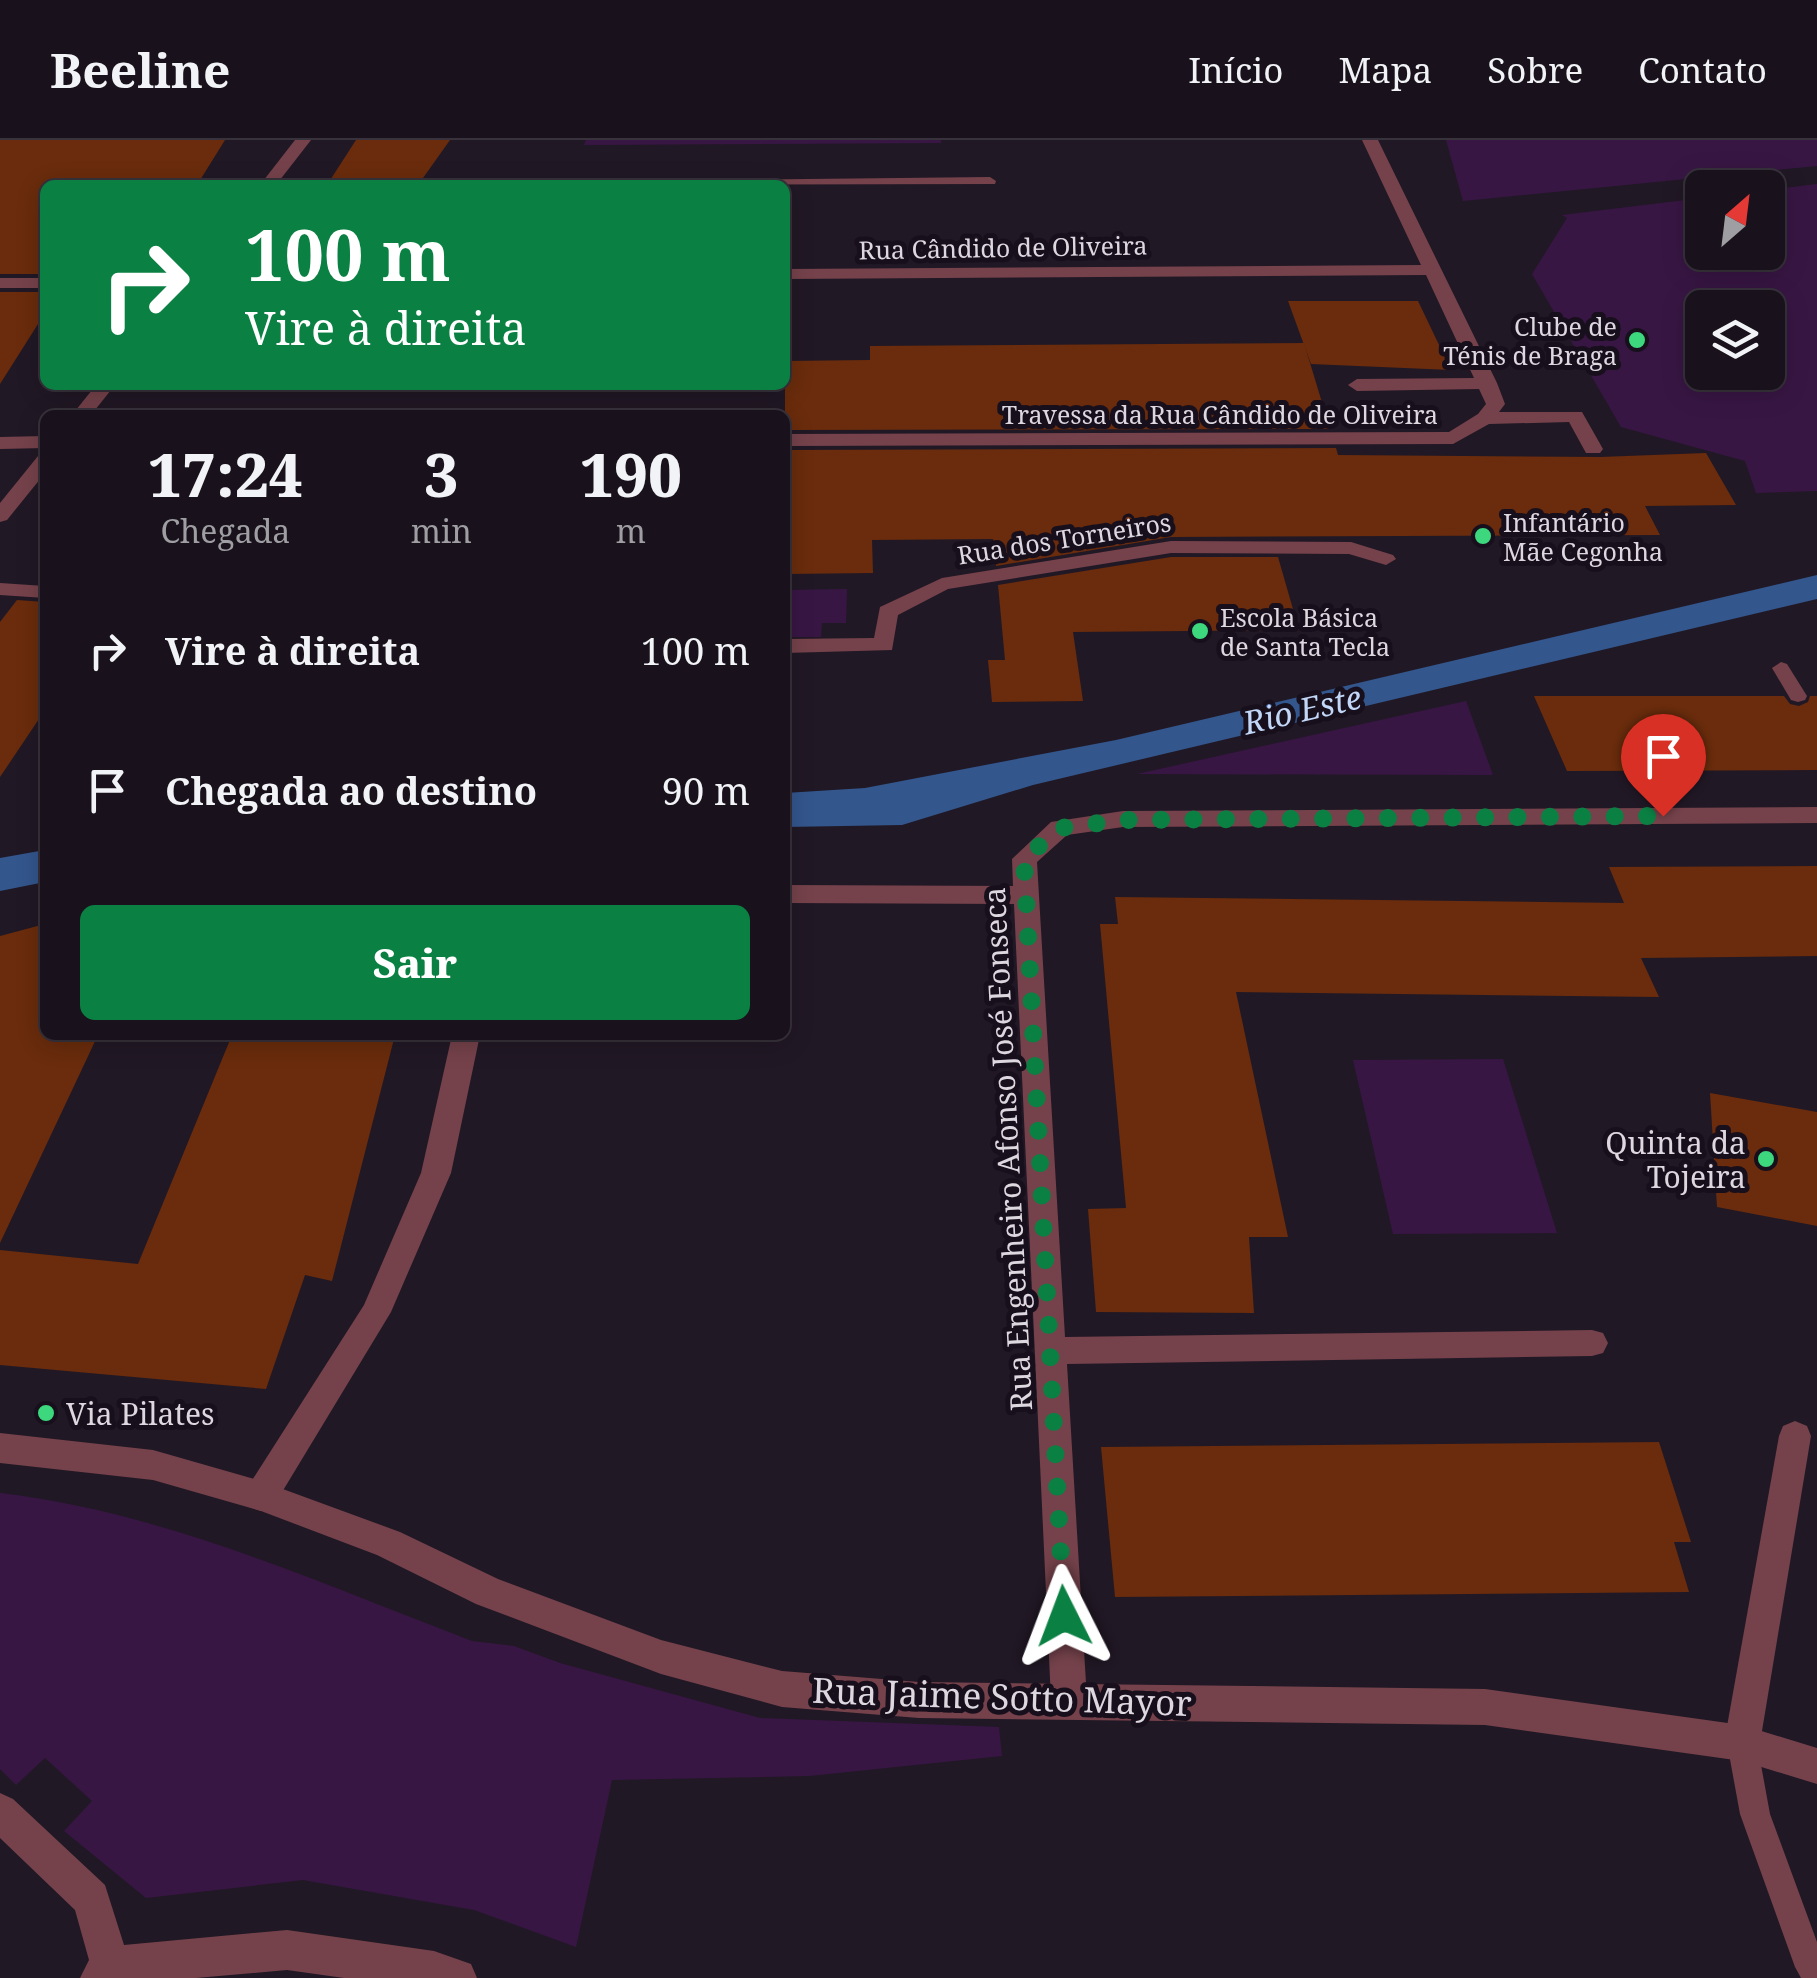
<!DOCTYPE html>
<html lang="pt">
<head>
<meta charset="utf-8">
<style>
  :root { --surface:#19121c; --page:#262029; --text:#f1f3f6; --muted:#9f9ea3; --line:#37323b; --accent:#0b8043 }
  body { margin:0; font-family:"Noto Serif",serif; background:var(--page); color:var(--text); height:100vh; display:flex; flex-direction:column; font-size:38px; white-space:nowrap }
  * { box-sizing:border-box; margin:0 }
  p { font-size:32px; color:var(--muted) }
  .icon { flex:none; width:55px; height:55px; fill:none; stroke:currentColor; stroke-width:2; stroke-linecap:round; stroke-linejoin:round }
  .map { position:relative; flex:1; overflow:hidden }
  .details { position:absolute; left:40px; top:270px; width:750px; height:630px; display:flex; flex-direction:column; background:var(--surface); border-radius:15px; box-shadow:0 5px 25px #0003,0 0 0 2px var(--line) }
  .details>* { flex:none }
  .hud { position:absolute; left:40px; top:40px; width:750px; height:210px; border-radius:15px; box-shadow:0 5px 25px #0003,0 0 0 2px var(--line); background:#0b8043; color:#fff; overflow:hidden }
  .needle { width:65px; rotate:28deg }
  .fabs { position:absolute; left:1685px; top:30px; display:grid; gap:20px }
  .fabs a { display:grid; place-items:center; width:100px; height:100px; border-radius:15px; background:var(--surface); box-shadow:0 5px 25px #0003,0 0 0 2px var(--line); font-size:50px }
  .pin { position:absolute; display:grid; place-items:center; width:85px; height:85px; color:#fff; margin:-102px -42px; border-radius:50% 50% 50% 0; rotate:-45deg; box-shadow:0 0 10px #0007 }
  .pin .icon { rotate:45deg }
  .me { position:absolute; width:110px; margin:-55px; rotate:357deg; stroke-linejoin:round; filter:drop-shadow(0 0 8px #0008) }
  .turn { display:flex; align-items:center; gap:35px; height:210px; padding:0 40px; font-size:45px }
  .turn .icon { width:130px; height:130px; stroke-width:2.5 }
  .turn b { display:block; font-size:70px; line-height:85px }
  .eta { display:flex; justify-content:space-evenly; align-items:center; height:170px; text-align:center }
  .eta b { font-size:60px; font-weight:800; line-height:70px }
  .cta { display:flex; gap:20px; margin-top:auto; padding:20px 40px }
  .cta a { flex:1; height:115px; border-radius:15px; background:var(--accent); color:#fff; font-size:40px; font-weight:800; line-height:115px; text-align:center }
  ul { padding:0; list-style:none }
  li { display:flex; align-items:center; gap:30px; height:140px; padding:0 40px }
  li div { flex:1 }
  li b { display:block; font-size:38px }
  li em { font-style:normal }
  header { display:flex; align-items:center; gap:60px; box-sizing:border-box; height:140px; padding:0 50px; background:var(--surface); border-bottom:2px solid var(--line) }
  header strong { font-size:48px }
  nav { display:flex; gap:55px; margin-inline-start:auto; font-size:35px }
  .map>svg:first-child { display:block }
  .green { fill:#381644; fill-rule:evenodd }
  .water { fill:#33568d }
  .building { fill:#6a2c0c }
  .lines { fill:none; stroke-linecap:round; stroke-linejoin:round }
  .service { fill:#75424b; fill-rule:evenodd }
  .minor { fill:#75424b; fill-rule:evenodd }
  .tertiary { fill:#75424b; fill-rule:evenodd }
  .route { stroke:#0b8043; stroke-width:18; stroke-dasharray:0 32.4 }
  .poi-dot { fill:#3dd77e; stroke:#180f1c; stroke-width:4 }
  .labels { text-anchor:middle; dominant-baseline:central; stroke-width:10; stroke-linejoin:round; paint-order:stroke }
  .far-street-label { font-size:25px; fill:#ddd7e0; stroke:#180f1c }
  .far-poi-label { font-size:25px; fill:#ddd7e0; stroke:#180f1c; text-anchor:start }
  .poi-label { font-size:30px; fill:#ddd7e0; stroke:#180f1c; text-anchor:end }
  .street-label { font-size:30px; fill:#ddd7e0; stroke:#180f1c }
  .water-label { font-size:32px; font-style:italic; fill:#c2d7f8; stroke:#180f1c }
  .near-street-label { font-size:35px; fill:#ddd7e0; stroke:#180f1c }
</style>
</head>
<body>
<header>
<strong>Beeline</strong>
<nav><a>Início</a><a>Mapa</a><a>Sobre</a><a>Contato</a></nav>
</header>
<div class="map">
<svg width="1817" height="1838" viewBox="0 0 1817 1838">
  <rect width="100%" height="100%" fill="#211825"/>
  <g class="green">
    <path d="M 586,0 L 941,0 L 941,3 L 584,5 Z"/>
    <path d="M 1446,0 L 1817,0 L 1817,26 L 1463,61 Z"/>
    <path d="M 1817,44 L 1817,351 L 1756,353 L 1745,321 L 1621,287 L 1532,134 L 1567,78 L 1562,75 L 1702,58 L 1702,112 L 1768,112 L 1768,50 ZM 1702,168 L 1768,168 L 1768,232 L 1702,232 Z"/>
    <path d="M 847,449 L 846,483 L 822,483 L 821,497 L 785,497 L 785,450 Z"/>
    <path d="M 1466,561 L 1493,635 L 1137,634 Z"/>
    <path d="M 1503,919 L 1557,1093 L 1393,1094 L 1353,920 Z"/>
    <path d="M 0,1353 C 164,1372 319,1443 472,1501 L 514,1506 L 560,1523 L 760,1578 L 999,1587 L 1002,1616 L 809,1636 L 612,1640 L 576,1807 L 474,1770 L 303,1740 L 146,1758 L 64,1691 L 92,1661 L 45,1618 L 16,1645 L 0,1629 Z"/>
  </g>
  <g class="water">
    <path d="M 1817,435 L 1817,459 L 1033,645 L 902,685 L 785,687 L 785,653 L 865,648 L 1116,600 Z"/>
    <path d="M 45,710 L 45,742 L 0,751 L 0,718 Z"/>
  </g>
  <g class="building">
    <path d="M 0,0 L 225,0 L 197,45 L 45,45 L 45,134 L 0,134 Z"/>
    <path d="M 356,0 L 450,0 L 418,45 L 327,45 Z"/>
    <path d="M 0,152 L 45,152 L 45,173 L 0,244 Z"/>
    <path d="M 1288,161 L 1418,161 L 1451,230 L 1311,224 Z"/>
    <path d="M 1304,203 L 1330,289 L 785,290 L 785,221 L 870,220 L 870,206 Z"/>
    <path d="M 1336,308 L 1338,315 L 1600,317 L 1706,313 L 1736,365 L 1645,366 L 1660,395 L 1171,397 L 996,426 L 993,399 L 872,400 L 873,433 L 785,434 L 785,310 Z"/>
    <path d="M 1171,417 L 1278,417 L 1299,490 L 1073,492 L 1083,561 L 992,562 L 988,520 L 1005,520 L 998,445 Z"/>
    <path d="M 17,460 L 45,462 L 45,570 L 0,637 L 0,482 Z"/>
    <path d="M 1534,556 L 1784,556 L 1790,564 L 1799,566 L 1808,562 L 1810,556 L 1817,556 L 1817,630 L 1567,631 Z"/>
    <path d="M 1817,726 L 1817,816 L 1641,818 L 1659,857 L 1236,852 L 1288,1097 L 1249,1097 L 1254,1173 L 1096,1172 L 1088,1069 L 1126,1068 L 1100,784 L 1118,784 L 1115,757 L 1624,763 L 1609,727 Z"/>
    <path d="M 45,784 L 45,895 L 98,895 L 0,1103 L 0,796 Z"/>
    <path d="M 232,895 L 395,895 L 332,1141 L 305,1135 L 266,1249 L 0,1225 L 0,1110 L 138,1124 Z"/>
    <path d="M 1710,953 L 1817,972 L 1817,1086 L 1717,1067 Z"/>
    <path d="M 1659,1302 L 1691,1402 L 1674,1402 L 1689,1452 L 1115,1457 L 1101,1307 Z"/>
  </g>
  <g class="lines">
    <g class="service">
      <path d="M 990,37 L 996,41 L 995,44 L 603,45 L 609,41 Z"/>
      <path d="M 1781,522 L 1787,524 L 1807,556 L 1805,560 L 1798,562 L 1791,560 L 1772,528 Z"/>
      <path d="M 1742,1588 L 1753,1592 L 1757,1603 L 1770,1674 L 1817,1802 L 1817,1838 L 1801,1838 L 1795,1827 L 1740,1674 L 1727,1603 L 1731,1592 Z"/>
    </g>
    <g class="minor">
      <path d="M 1362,0 L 1378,0 L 1497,243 L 1505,264 L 1499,272 L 1582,272 L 1603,309 L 1600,313 L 1586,313 L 1569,282 L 1489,284 L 1453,304 L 785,306 L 785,294 L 1449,292 L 1478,274 L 1486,264 L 1479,249 L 1357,251 L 1348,245 L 1357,239 L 1474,238 L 1426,135 L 785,139 L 785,129 L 1421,125 Z"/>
      <rect x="0" y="138" width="45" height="10"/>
      <path d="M 45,296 L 45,308 L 0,309 L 0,297 Z"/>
      <path d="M 1171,401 L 1351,402 L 1393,415 L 1396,419 L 1386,425 L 1349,414 L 1171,413 L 948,449 L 898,475 L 892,510 L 785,513 L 785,499 L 874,498 L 880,467 L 942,438 Z"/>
      <path d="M 0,443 L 45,446 L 45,458 L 0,455 Z"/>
      <path d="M 1817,667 L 1817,683 L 1123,687 L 1067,695 L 1037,722 L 1065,1197 L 1592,1190 L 1603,1193 L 1608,1203 L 1603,1213 L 1592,1216 L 1067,1224 L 1087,1560 L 1082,1573 L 1069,1578 L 1056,1573 L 1051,1560 L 1014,764 L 785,763 L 785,745 L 1013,746 L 1012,719 L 1051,682 L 1123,671 Z"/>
      <path d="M 452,895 L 480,895 L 451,1033 L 391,1172 L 273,1367 L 261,1371 L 249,1367 L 244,1356 L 249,1345 L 364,1165 L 421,1033 Z"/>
      <path d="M 1795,1281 L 1807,1286 L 1811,1296 L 1760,1603 L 1755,1616 L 1742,1621 L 1729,1616 L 1724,1603 L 1779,1296 L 1783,1286 Z"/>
      <path d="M 0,1653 L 13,1659 L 105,1745 L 124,1805 L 287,1790 L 434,1811 L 471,1824 L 477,1838 L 344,1838 L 287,1830 L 196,1838 L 80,1838 L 89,1820 L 75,1770 L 0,1698 Z"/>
    </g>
    <g class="tertiary">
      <path d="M 295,0 L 311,0 L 276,45 L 260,45 Z"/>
      <path d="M 96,245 L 115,245 L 91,275 L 72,275 Z"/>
      <path d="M 45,314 L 45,333 L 7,380 L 0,382 L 0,363 L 38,316 Z"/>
      <path d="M 0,1293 L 153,1310 L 261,1341 L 400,1392 L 498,1439 L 661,1500 L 782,1531 L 919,1542 L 1485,1549 L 1742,1585 L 1817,1608 L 1817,1644 L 1742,1621 L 1485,1585 L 919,1578 L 782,1567 L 661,1534 L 476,1464 L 377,1415 L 261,1371 L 153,1340 L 0,1323 Z"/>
    </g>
  </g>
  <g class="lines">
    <path class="route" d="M 1064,1476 L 1024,719 L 1060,688 L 1123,680 L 1663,676"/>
  </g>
  <g class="poi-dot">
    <circle cx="1637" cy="200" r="10"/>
    <circle cx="1483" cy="396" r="10"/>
    <circle cx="1200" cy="491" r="10"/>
    <circle cx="1766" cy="1019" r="10"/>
    <circle cx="46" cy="1273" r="10"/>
  </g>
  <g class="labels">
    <g class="far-street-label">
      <text transform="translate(1003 107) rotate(-1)">Rua Cândido de Oliveira</text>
      <text x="1220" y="274">Travessa da Rua Cândido de Oliveira</text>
      <text transform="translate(1064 398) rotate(-9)">Rua dos Torneiros</text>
    </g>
    <g class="far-poi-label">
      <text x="1617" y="186" text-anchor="end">Clube de<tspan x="1617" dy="29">Ténis de Braga</tspan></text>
      <text x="1503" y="382">Infantário<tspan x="1503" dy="29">Mãe Cegonha</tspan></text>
      <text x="1220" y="477">Escola Básica<tspan x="1220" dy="29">de Santa Tecla</tspan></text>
    </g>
    <g class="poi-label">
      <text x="1746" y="1002">Quinta da<tspan x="1746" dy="34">Tojeira</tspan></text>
      <text x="66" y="1273" text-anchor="start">Via Pilates</text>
    </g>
    <g class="street-label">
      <text transform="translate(1007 1009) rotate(-93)">Rua Engenheiro Afonso José Fonseca</text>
    </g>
    <g class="water-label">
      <text transform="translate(1302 569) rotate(-13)">Rio Este</text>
    </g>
    <g class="near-street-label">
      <text transform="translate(1002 1556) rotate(2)">Rua Jaime Sotto Mayor</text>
    </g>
  </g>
</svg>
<div class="fabs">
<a><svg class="needle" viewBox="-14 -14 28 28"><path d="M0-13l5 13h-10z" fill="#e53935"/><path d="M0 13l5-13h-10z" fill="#9f9ea3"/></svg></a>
<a><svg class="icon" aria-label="layers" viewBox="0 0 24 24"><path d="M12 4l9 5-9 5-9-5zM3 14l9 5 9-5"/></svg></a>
</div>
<div class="pin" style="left:1663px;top:676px;background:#d93025"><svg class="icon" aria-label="arrive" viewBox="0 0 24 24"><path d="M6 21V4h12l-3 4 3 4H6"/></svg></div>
<svg class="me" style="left:1064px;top:1476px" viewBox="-20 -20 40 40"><path d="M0-17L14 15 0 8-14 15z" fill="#0b8043" stroke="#fff" stroke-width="4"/></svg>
<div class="hud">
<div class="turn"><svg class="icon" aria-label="right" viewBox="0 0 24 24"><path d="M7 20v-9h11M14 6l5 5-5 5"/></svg><div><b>100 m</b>Vire à direita</div></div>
</div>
<section class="details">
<div class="eta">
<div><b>17:24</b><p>Chegada</p></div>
<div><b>3</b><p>min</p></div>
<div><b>190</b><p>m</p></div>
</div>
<ul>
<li><svg class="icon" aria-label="right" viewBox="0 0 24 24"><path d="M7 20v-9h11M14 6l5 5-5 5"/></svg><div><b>Vire à direita</b></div><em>100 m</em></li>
<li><svg class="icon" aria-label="arrive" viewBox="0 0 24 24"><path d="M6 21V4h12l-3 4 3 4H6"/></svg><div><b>Chegada ao destino</b></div><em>90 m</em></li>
</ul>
<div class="cta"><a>Sair</a></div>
</section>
</div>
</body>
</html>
